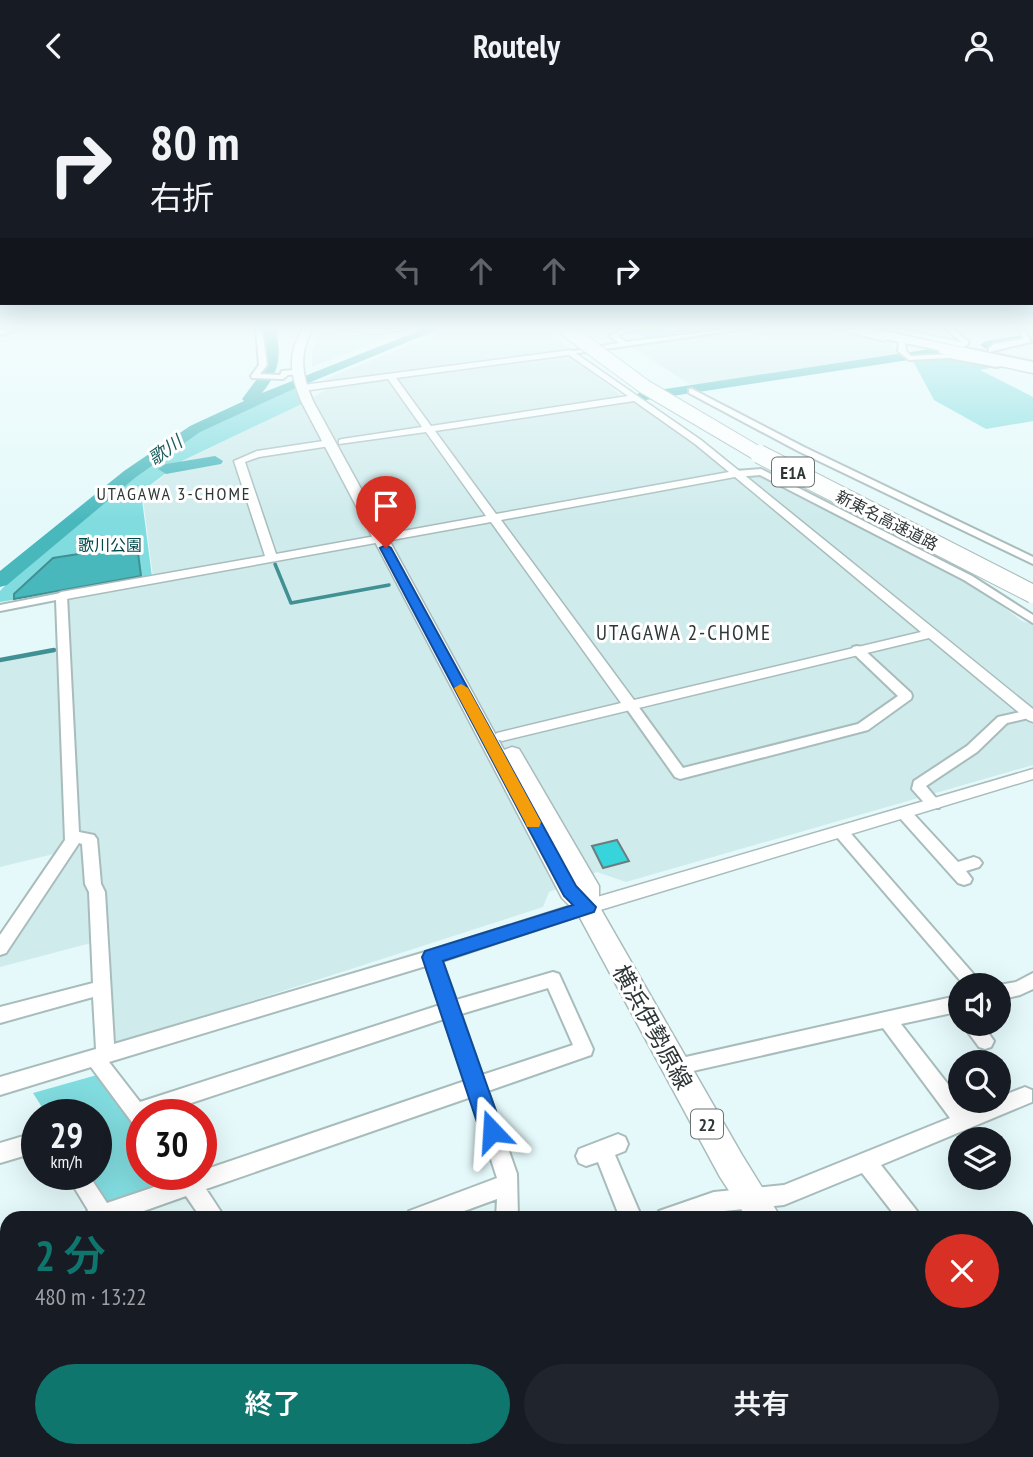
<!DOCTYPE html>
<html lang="ja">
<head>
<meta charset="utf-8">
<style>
  :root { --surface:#171b24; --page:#20242c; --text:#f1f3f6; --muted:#9ea1a6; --accent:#0f766e }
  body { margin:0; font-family:"PT Sans Narrow","Noto Sans JP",sans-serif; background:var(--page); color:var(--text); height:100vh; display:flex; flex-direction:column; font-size:26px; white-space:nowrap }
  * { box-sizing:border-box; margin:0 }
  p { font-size:23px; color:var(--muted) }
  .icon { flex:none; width:38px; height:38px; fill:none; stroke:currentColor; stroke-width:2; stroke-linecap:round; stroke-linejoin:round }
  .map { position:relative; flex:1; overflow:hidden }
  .panel { position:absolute; left:0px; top:1120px; width:1034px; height:247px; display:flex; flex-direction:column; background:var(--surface); border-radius:21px 21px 0 0; box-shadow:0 7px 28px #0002 }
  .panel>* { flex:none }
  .top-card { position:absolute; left:0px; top:0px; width:1034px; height:214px; box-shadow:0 7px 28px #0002; background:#171b24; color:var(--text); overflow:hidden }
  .buttons { position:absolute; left:948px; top:882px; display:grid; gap:14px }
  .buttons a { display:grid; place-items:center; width:63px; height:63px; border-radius:50%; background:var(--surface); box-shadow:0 7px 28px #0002; font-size:35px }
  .speed { position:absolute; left:21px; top:1008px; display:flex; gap:14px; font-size:35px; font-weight:700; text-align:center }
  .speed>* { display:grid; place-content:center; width:91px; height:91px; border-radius:50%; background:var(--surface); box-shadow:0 7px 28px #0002; line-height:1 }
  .speed small { font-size:18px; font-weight:400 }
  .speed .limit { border:10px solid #d22; background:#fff; color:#111 }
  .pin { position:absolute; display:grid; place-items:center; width:60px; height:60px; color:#fff; margin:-72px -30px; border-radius:50% 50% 50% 0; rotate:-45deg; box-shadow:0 0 7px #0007 }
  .pin .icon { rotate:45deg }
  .me { position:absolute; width:77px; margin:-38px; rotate:340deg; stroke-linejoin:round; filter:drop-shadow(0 0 5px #0008) }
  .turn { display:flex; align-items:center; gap:24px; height:147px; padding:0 35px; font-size:32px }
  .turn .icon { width:91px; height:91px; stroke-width:2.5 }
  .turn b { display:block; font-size:49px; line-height:60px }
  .lanes { display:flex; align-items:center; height:66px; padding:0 35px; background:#0003; justify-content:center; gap:35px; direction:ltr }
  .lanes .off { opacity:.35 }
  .round { display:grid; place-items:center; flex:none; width:74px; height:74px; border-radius:37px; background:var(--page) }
  .summary { display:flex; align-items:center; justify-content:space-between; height:119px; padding:0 35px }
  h1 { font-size:42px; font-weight:600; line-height:52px; color:var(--accent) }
  .button { display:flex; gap:14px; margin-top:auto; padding:14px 35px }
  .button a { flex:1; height:80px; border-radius:42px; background:var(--accent); color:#fff; font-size:28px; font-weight:600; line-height:80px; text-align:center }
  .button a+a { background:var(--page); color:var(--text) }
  header { display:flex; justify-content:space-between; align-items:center; height:91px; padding:0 35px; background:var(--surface); font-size:32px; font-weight:600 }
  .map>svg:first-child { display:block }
  .built { fill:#cfebec }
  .green { fill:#81dcdf }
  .water { fill:#49b8bd; stroke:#419194; stroke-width:2 }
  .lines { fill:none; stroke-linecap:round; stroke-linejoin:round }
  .stream-far1 { stroke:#419194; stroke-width:3.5 }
  .stream { stroke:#419194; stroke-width:4.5 }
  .river { fill:#49b8bd; fill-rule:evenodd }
  .building { fill:#37d5db; stroke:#6c7d7e; stroke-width:2 }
  .minor-casing { stroke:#a9bcbc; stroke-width:4 }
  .tertiary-casing { stroke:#a9bcbc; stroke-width:3 }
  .secondary-casing { stroke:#a9bcbc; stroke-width:4 }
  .primary-casing { stroke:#a9bcbc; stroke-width:3 }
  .motorway-casing { stroke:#a9bcbc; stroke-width:4 }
  .minor { fill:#fff; fill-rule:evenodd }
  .tertiary { fill:#fff; fill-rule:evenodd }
  .secondary { fill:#fff; fill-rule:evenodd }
  .primary { fill:#fff; fill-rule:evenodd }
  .motorway { fill:#fff; fill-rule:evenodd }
  .motorway-bridge-far1-casing { stroke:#a9bcbc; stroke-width:16; stroke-linecap:butt }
  .motorway-bridge-casing { stroke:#a9bcbc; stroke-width:20; stroke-linecap:butt }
  .motorway-bridge-far1 { stroke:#fff; stroke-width:14 }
  .motorway-bridge { stroke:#fff; stroke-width:18 }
  .route { fill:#1a73e8; stroke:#114b97; stroke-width:2 }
  .slow { fill:#f59e0b }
  .labels { text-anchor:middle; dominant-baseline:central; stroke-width:6; stroke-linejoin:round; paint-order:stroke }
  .far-street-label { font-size:16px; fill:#2e3636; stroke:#fff }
  .far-park-label { font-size:16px; fill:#00474a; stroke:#fff }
  .far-water-label { font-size:18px; font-style:italic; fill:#1b5a5c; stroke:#fff }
  .shield { fill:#fff; stroke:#6d7272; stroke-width:2 }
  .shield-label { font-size:18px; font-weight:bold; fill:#2e3636 }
  .far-neighbourhood-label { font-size:18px; letter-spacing:2px; fill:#2e3636; stroke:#fff }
  .neighbourhood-label { font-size:21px; letter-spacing:2px; fill:#2e3636; stroke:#fff }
  .near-street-label { font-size:23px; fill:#2e3636; stroke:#fff }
</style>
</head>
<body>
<header><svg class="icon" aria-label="back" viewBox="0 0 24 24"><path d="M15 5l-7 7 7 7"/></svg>Routely<svg class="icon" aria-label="person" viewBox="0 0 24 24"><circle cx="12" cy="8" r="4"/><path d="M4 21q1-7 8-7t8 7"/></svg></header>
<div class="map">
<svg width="1033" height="1366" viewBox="0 0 1033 1366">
  <rect width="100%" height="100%" fill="#e5f9fa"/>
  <g class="built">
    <path d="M 450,238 L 547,238 L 570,258 L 335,291 L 322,289 Z"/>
    <path d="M 753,238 L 829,238 L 892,251 L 900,264 L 691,294 L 629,254 Z"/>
    <path d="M 334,239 L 389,246 L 312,276 L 312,259 L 321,241 Z"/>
    <path d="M 568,264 L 622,305 L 676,337 L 723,376 L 754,378 L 952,481 L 958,481 L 1022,530 L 1033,533 L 1033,674 L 626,791 L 597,781 L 549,801 L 543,816 L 112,955 L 110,847 L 0,876 L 0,863 L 66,760 L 0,776 L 0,570 L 69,557 L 67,506 L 153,486 L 142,401 L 183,370 L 304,312 L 332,295 Z"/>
  </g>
  <g class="green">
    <path d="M 630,238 L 733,238 L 654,248 L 624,241 Z"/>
    <path d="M 949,267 L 995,276 L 980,279 L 1033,306 L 1033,330 L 986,338 L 934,309 L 913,270 Z"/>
    <path d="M 293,295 L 304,312 L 182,370 L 141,401 L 152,486 L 0,511 L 0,500 L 10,489 C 70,438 128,380 195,340 C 226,322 261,310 293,295 Z"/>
    <path d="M 97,984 L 142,1043 L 142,1083 L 173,1083 L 178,1090 L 107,1115 L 86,1083 L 96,1083 L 96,1024 L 47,1024 L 33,1002 Z"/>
    <path d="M 279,1360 L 417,1360 L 418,1366 L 283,1366 Z"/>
  </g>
  <path class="water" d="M 137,454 L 141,485 L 14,508 L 14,503 L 53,467 Z"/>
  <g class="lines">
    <path class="stream-far1" d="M 275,473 L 291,512 L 389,494"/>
    <path class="stream" d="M 0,569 L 54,559"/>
    <g class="river">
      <path d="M 264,238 L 276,238 C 281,265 280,280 262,302 L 423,238 L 439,238 L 289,300 L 200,341 L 136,386 L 7,494 L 0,496 L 0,480 L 124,380 L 190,335 L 244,310 L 242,308 L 266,276 Z"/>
      <path d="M 1023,244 L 1029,248 L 1027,251 L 986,258 L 980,254 L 986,250 Z"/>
      <path d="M 937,257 L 941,258 L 941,264 L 639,310 L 632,306 L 639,302 Z"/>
      <path d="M 215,365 L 223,370 L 221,373 L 166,383 L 158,378 L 166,373 Z"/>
    </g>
  </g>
  <path class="building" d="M 617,749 L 629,770 L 603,777 L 592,755 Z"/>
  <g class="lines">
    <g class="minor-casing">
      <g id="minor">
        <path d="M 256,238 L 262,238 L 267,274 L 260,283 L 280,284 L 282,280 L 296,279 L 300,281 L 299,283 L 288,284 L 283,288 L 252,287 L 251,285 L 259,274 Z"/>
        <path d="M 623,238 L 631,238 L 618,245 L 626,251 L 728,238 L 744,238 L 571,263 L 567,261 L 619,252 L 609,245 Z"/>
        <path d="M 946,238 L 953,238 L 969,251 L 966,255 L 960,255 L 961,251 Z"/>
        <path d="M 1018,238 L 1024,238 L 1031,251 L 989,261 L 989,257 L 994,253 L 1024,248 Z"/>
        <path d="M 899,249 L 905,249 L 906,260 L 911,265 L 949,263 L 1008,273 L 997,276 L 949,267 L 909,269 L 898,260 Z"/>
        <path d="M 692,298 L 804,356 L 1033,466 L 1033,473 L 798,360 L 689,302 L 689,298 Z"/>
        <path d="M 761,378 L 972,485 L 1033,524 L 1033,532 L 964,489 L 760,384 L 736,386 L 731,383 L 736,380 Z"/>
        <path d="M 61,502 L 67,505 L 79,741 L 94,744 L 97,748 L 101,793 L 105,801 L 114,953 L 432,859 L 587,810 L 593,812 L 595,816 L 593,820 L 442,870 L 456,909 L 553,881 L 559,883 L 593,958 L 591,964 L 488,1000 L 517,1083 L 518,1127 L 496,1127 L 497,1108 L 445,1127 L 405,1127 L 409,1120 L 497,1087 L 471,1006 L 206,1098 L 225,1127 L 201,1127 L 186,1105 L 124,1127 L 83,1127 L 88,1119 L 66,1083 L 88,1083 L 107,1112 L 175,1089 L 173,1083 L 201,1083 L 201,1080 L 465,990 L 444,928 L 155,1024 L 142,1024 L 141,1036 L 134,1034 L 91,976 L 0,1004 L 0,986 L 96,958 L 93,906 L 0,932 L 0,916 L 93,892 L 89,801 L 85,793 L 82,753 L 79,752 L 6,862 L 0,864 L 0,844 L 65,749 L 56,509 L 0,520 L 0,514 ZM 426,875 L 440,914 L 140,1011 L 109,971 ZM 548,897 L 573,954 L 482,984 L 461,923 Z"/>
        <path d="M 857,555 L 861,556 L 911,602 L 912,605 L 911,608 L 868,639 L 680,688 L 675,686 L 624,614 L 630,610 L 635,611 L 683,677 L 858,633 L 898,605 L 853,562 L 851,559 L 853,556 Z"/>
        <path d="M 1029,619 L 1033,620 L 1033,626 L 1007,632 L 977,661 L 926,695 L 941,713 L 939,717 L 929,717 L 912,698 L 914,690 L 967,655 L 998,626 Z"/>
        <path d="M 904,717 L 909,718 L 958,771 L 974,766 L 979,768 L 982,772 L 979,776 L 966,780 L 972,788 L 970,792 L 964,794 L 958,792 L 899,726 L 897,722 L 899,718 Z"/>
        <path d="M 841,736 L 846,737 L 983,894 L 964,894 L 836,745 L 834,741 L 836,737 Z"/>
        <path d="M 1033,882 L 1033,898 L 1020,904 L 999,909 L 999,894 L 1016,891 Z"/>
        <path d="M 961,904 L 961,920 L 901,933 L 968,1019 L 991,1010 L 999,1010 L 999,1006 L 1025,996 L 1032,999 L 1032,1011 L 881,1074 L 917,1120 L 921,1127 L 897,1127 L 862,1082 L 784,1114 L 714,1121 L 697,1127 L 655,1127 L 659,1120 L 714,1101 L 784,1094 L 950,1027 L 883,937 L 675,984 L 668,982 L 666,976 L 668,970 Z"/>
        <path d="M 962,933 L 982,933 L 994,950 L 991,956 L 985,958 L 979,956 Z"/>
        <path d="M 37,1041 L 37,1061 L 0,1072 L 0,1052 Z"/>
        <path d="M 618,1043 L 625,1046 L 628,1053 L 625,1060 L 615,1064 L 642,1127 L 620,1127 L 598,1071 L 586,1075 L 579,1072 L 576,1065 L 579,1058 Z"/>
        <path d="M 7,1145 L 7,1167 L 0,1170 L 0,1148 Z"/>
        <path d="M 1033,1258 L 1033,1282 L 1027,1285 L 1027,1261 Z"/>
        <path d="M 7,1264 L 7,1288 L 0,1290 L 0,1266 Z"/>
        <path d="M 115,1360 L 152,1360 L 150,1366 L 113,1366 Z"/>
        <path d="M 257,1360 L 283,1360 L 285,1366 L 259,1366 Z"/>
        <path d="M 409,1360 L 433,1360 L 435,1366 L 411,1366 Z"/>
        <path d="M 506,1360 L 530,1360 L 531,1366 L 507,1366 Z"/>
      </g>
    </g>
    <g class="tertiary-casing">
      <g id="tertiary">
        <path d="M 344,238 L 408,238 L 376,243 Z"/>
        <path d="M 571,259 L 701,349 L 1033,618 L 1033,631 L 1028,629 L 929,547 L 502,650 L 497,648 L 494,645 L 497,642 L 621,612 L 491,431 L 61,509 L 55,505 L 61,501 L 265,465 L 234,370 L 257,360 L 330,349 L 335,352 L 330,355 L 259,366 L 245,371 L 276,463 L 486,425 L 426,341 L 339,353 L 339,349 L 342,348 L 422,336 L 388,288 L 303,300 L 299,297 L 303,294 ZM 569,264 L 628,305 L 431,335 L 396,287 ZM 634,310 L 695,353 L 729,381 L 496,423 L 435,340 ZM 735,386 L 921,541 L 634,609 L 501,429 Z"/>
        <path d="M 1033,678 L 1033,688 L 587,823 L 581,821 L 578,816 L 581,811 L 587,809 Z"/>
      </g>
    </g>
    <g class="secondary-casing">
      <path id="secondary" d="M 0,238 L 21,238 L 0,244 Z"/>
    </g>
    <g class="primary-casing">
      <g id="primary">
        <path d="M 303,238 L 313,238 C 298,263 302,284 313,310 L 504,659 L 512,656 L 519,658 L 522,663 L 599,795 L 599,815 L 742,1064 L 781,1127 L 747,1127 L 720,1086 L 578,823 L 562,807 L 301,310 C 290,283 287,263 303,238 Z"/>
        <path d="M 836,238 L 854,238 L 889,247 L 884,250 Z"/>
        <path d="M 884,238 L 903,238 L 968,253 L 963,256 Z"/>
        <path d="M 943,257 L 1033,276 L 1033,282 L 939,262 L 939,258 Z"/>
        <path d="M 928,1360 L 969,1360 L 972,1366 L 931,1366 Z"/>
      </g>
    </g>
    <g class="motorway-casing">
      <path id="motorway" d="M 852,238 L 874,238 L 1033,271 L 1033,279 L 858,242 Z"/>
    </g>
    <use href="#minor" class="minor"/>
    <use href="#tertiary" class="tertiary"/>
    <use href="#secondary" class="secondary"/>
    <use href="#primary" class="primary"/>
    <use href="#motorway" class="motorway"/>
    <g class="motorway-bridge-far1-casing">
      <path id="motorway-bridge-far1" d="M 566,238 L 645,296 L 762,365"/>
    </g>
    <g class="motorway-bridge-casing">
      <path id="motorway-bridge" d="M 759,363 L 1033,503"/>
    </g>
    <use href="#motorway-bridge-far1" class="motorway-bridge-far1"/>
    <use href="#motorway-bridge" class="motorway-bridge"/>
  </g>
  <linearGradient id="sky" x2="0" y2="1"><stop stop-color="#68b6d7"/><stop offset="0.55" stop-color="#f3fcfd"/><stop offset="1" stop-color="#f3fcfd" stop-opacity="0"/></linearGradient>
  <rect width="1033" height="429" fill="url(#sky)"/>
  <path class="route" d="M 386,454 L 391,457 L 576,795 L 596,816 L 594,821 L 443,870 L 503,1040 L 499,1047 L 492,1050 L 484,1047 L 480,1040 L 422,866 L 425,860 L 573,814 L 564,805 L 380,457 Z"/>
  <path class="slow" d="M 461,593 L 468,597 L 541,731 L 539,736 L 527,736 L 525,731 L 454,597 Z"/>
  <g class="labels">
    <g class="far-street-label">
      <text transform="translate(887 429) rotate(27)">新東名高速道路</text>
    </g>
    <g class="far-park-label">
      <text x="110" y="454">歌川公園</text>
    </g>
    <g class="far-water-label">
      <text transform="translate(165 359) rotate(-35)">歌川</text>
    </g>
    <g class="shield">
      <rect x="772" y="366.5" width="42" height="29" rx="5"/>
      <rect x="691" y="1018.5" width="32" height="29" rx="5"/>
    </g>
    <g class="shield-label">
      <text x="793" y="381">E1A</text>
      <text x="707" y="1033">22</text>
    </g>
    <g class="far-neighbourhood-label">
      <text x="174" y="402">UTAGAWA 3-CHOME</text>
    </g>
    <g class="neighbourhood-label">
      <text x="684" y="541">UTAGAWA 2-CHOME</text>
    </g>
    <g class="near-street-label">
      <text transform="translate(653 936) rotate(61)">横浜伊勢原線</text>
    </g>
  </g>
</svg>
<div class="buttons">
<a><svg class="icon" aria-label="sound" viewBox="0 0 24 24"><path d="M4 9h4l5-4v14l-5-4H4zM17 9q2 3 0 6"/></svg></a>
<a><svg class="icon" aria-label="search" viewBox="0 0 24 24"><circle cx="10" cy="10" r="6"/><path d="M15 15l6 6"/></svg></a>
<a><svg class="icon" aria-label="layers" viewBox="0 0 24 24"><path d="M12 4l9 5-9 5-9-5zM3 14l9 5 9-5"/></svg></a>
</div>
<div class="speed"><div>29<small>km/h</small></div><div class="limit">30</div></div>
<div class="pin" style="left:386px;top:457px;background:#d93025"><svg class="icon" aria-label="arrive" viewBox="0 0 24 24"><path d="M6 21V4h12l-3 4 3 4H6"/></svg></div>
<svg class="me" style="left:492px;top:1040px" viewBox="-20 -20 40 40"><path d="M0-17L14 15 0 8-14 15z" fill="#1a73e8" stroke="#fff" stroke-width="4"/></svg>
<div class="top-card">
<div class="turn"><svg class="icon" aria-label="right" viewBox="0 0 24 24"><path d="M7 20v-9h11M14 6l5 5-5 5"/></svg><div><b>80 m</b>右折</div></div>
<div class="lanes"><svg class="icon off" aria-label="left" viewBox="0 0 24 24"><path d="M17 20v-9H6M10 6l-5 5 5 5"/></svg><svg class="icon off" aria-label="ahead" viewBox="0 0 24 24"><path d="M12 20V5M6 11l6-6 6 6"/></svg><svg class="icon off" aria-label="ahead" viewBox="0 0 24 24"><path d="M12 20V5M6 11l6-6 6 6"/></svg><svg class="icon" aria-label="right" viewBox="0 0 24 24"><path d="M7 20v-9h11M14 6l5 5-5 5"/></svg></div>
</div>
<section class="panel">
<div class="summary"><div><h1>2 分</h1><p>480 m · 13:22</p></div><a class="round" style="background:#d93025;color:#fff"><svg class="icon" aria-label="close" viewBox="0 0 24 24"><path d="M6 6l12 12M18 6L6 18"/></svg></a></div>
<div class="button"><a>終了</a><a>共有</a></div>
</section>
</div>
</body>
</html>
